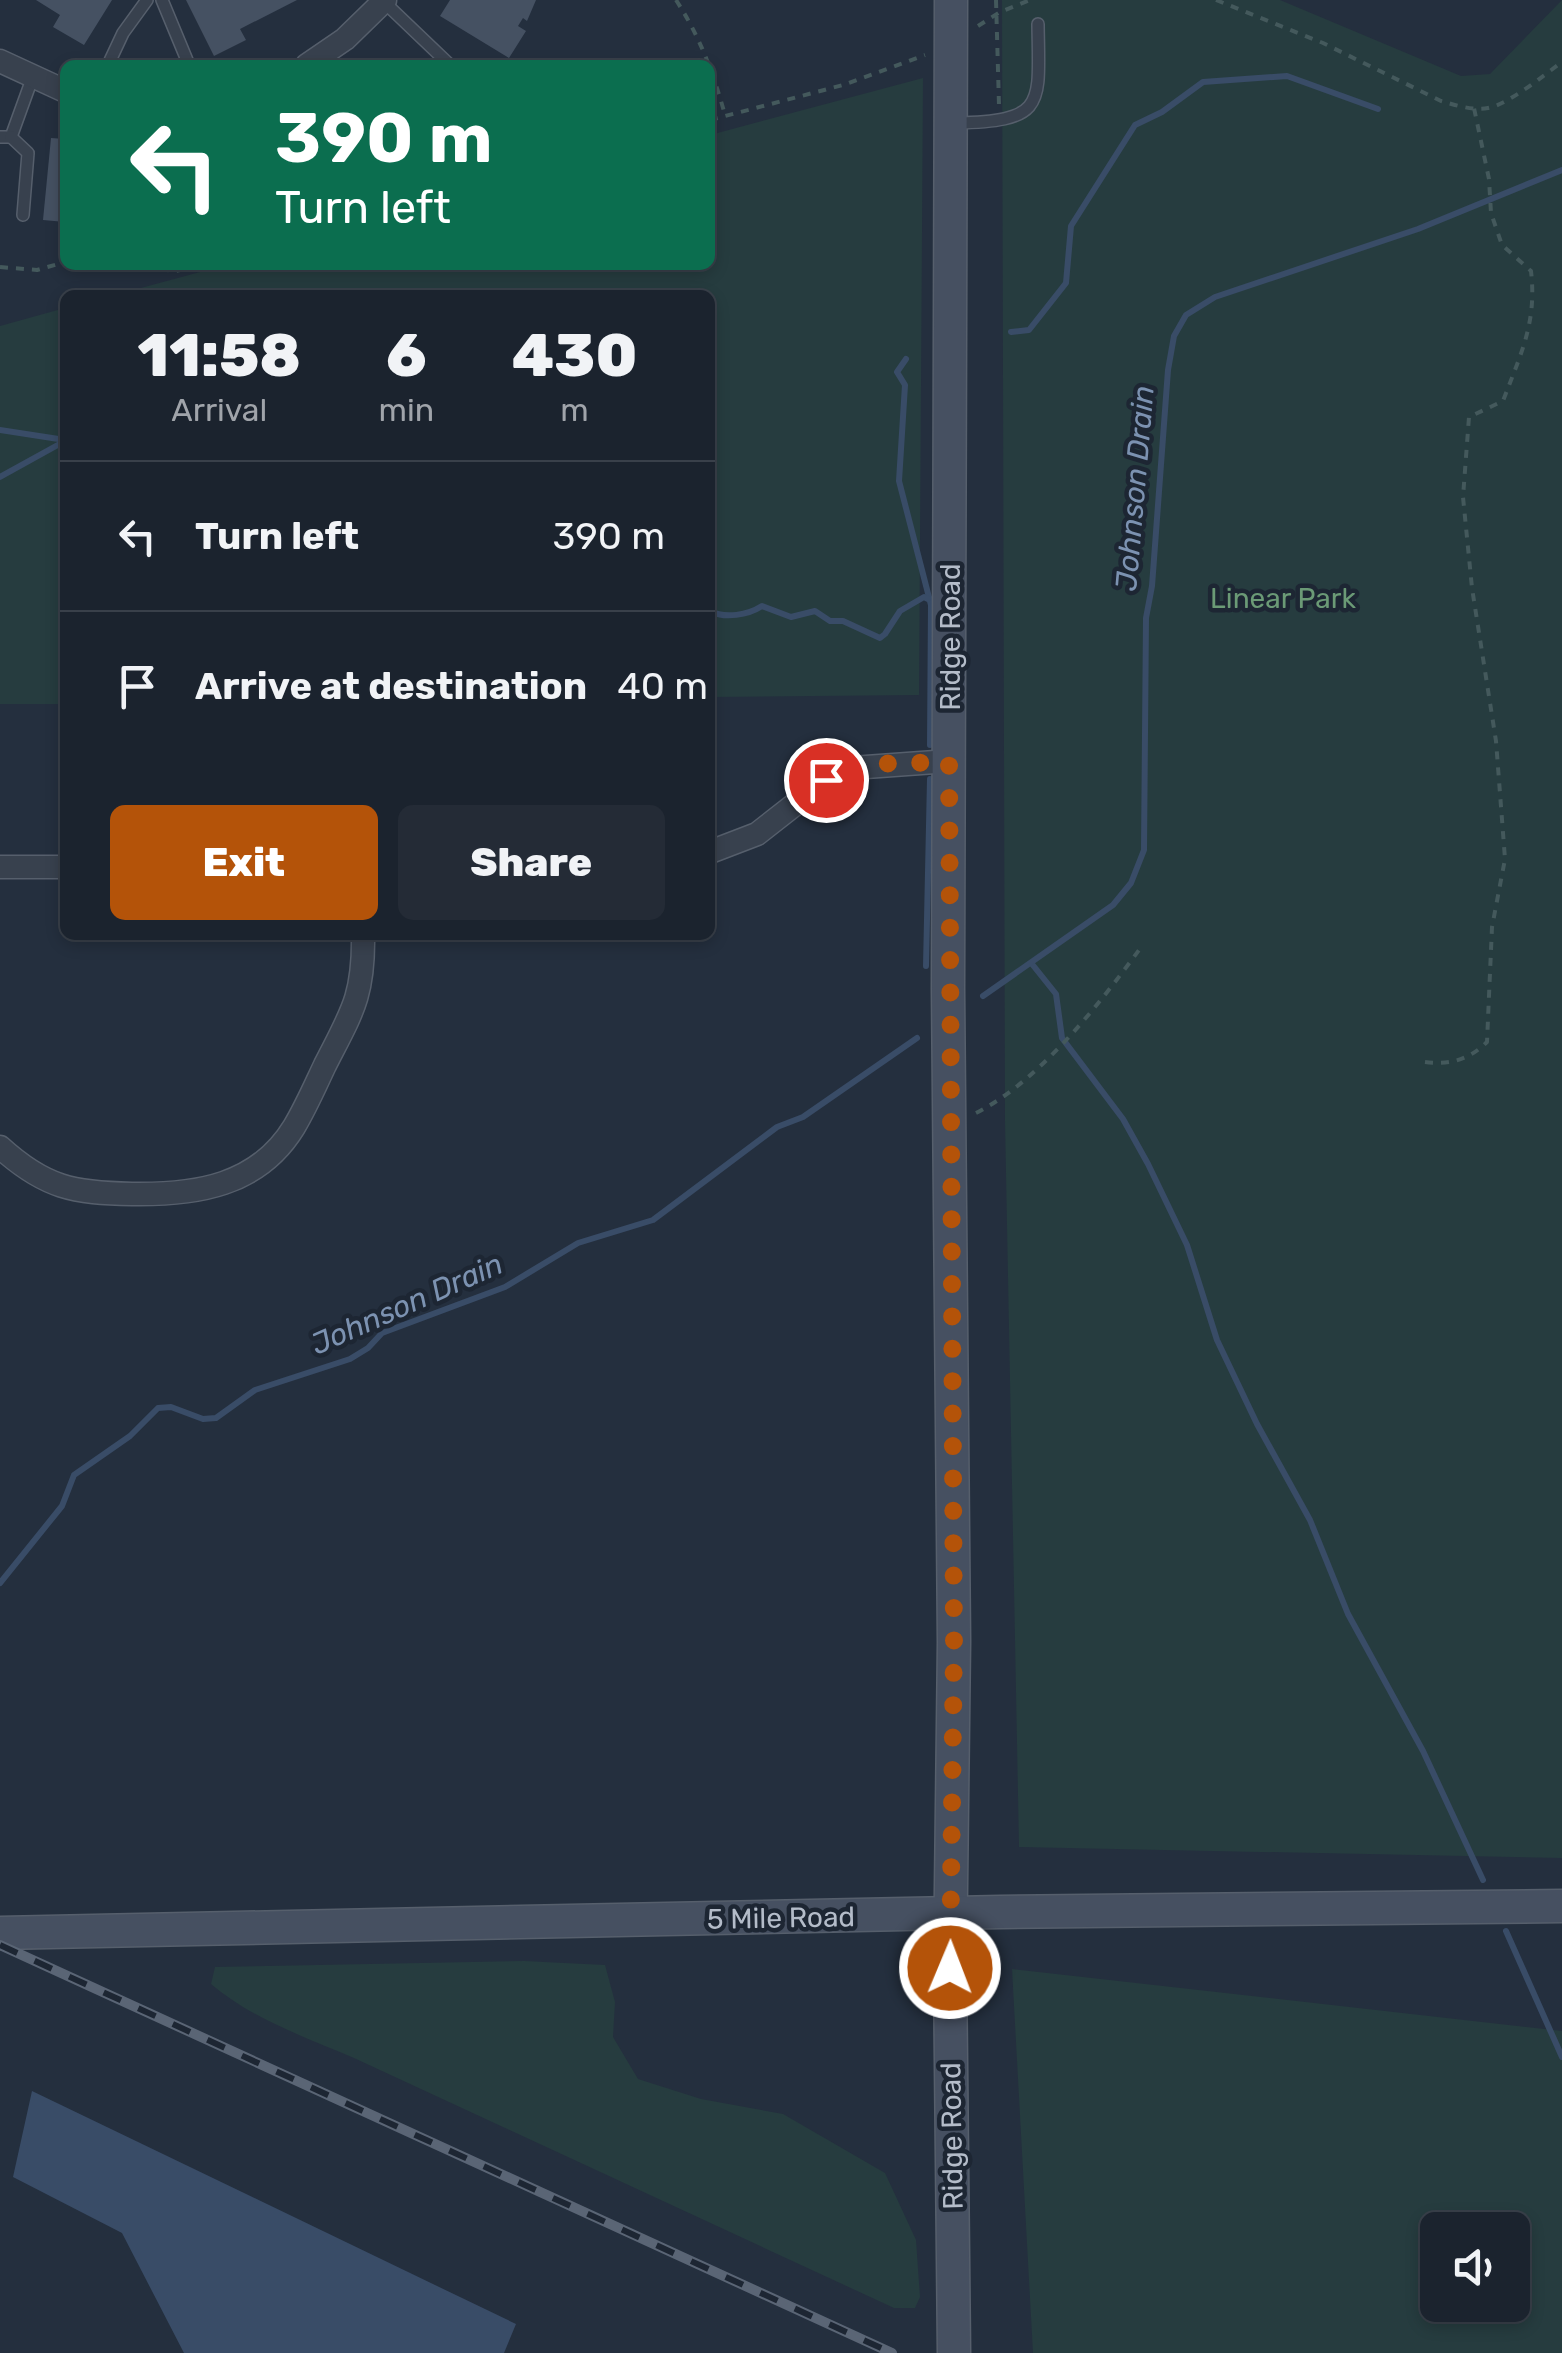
<!DOCTYPE html>
<html lang="en">
<head>
<meta charset="utf-8">
<style>
  :root { --surface:#1b232e; --page:#242b36; --text:#f1f3f6; --muted:#a0a4aa; --line:#39404a; --accent:#b45309 }
  body { margin:0; font-family:Rubik,sans-serif; background:var(--page); color:var(--text); height:100vh; display:flex; flex-direction:column; font-size:38px; white-space:nowrap }
  * { box-sizing:border-box; margin:0 }
  p { font-size:32px; color:var(--muted) }
  .icon { flex:none; width:55px; height:55px; fill:none; stroke:currentColor; stroke-width:2; stroke-linecap:round; stroke-linejoin:round }
  .map { position:relative; flex:1; overflow:hidden }
  .sheet { position:absolute; left:60px; top:290px; width:655px; height:650px; display:flex; flex-direction:column; background:var(--surface); border-radius:15px; box-shadow:0 5px 15px #0003,0 0 0 2px var(--line) }
  .sheet>* { flex:none }
  .hud { position:absolute; left:60px; top:60px; width:655px; height:210px; border-radius:15px; box-shadow:0 5px 15px #0003,0 0 0 2px var(--line); background:#0b6e4f; color:#fff; overflow:hidden }
  .controls { position:absolute; left:1420px; top:2212px; display:grid; gap:20px }
  .controls a { display:grid; place-items:center; width:110px; height:110px; border-radius:15px; background:var(--surface); box-shadow:0 5px 15px #0003,0 0 0 2px var(--line); font-size:50px }
  .pin { position:absolute; display:grid; place-items:center; width:85px; height:85px; color:#fff; margin:-42px; border:5px solid #fff; border-radius:50%; box-shadow:0 2px 10px #0007 }
  .me { position:absolute; width:110px; margin:-55px; rotate:1deg; stroke-linejoin:round; filter:drop-shadow(0 0 8px #0008) }
  .turn { display:flex; align-items:center; gap:35px; height:210px; padding:0 50px; font-size:45px }
  .turn .icon { width:130px; height:130px; stroke-width:2.5 }
  .turn b { display:block; font-size:70px; line-height:85px }
  .eta { display:flex; justify-content:space-evenly; align-items:center; height:170px; text-align:center }
  .eta b { font-size:60px; font-weight:800; line-height:70px }
  .cta { display:flex; gap:20px; margin-top:auto; padding:20px 50px }
  .cta a { flex:1; height:115px; border-radius:15px; background:var(--accent); color:#fff; font-size:40px; font-weight:800; line-height:115px; text-align:center }
  .cta a+a { background:var(--page); color:var(--text) }
  ul { padding:0; list-style:none }
  li { display:flex; align-items:center; gap:30px; height:150px; padding:0 50px; border-top:2px solid var(--line) }
  li div { flex:1 }
  li b { display:block; font-size:38px }
  li em { font-style:normal }
  .map>svg:first-child { display:block }
  .green { fill:#263c3f; fill-rule:evenodd }
  .water { fill:#394c67 }
  .lines { fill:none; stroke-linecap:round; stroke-linejoin:round }
  .stream { stroke:#394c67; stroke-width:6 }
  .building { fill:#455162 }
  .lane-casing { stroke:#565f6c; stroke-width:14 }
  .street-casing { stroke:#565f6c; stroke-width:25 }
  .secondary-casing { stroke:#565f6c; stroke-width:35 }
  .path { stroke:#44595c; stroke-width:4; stroke-dasharray:8 8; stroke-linecap:butt }
  .lane { stroke:#38414e; stroke-width:11 }
  .street { stroke:#38414e; stroke-width:22 }
  .secondary { stroke:#465061; stroke-width:32 }
  .rail-casing { stroke:#5a6575; stroke-width:10 }
  .rail { stroke:#1d2633; stroke-width:6; stroke-dasharray:19; stroke-linecap:butt }
  .route { stroke:#b45309; stroke-width:18; stroke-dasharray:0 32.4 }
  .labels { text-anchor:middle; dominant-baseline:central; stroke-width:9; stroke-linejoin:round; paint-order:stroke }
  .park-label { font-size:28px; fill:#6b9a76; stroke:#1d2633 }
  .street-label { font-size:28px; fill:#b4bcc9; stroke:#1d2633 }
  .water-label { font-size:30px; font-style:italic; fill:#7c92b1; stroke:#1d2633 }
</style>
</head>
<body>
<div class="map">
<svg width="1562" height="2353" viewBox="0 0 1562 2353">
  <rect width="100%" height="100%" fill="#242f3e"/>
  <g class="green">
    <path d="M 1002,0 L 1280,0 L 1461,76 L 1490,74 L 1562,0 L 1562,1858 L 1019,1847 L 1005,1121 Z"/>
    <path d="M 923,78 L 919,695 L 710,697 L 710,295 L 115,295 L 226,265 L 710,265 L 710,135 Z"/>
    <path d="M 65,308 L 65,704 L 0,704 L 0,326 Z"/>
    <path d="M 524,1961 L 605,1965 L 615,2002 L 613,2037 L 638,2079 L 701,2099 L 783,2114 L 885,2173 L 916,2240 L 920,2297 L 915,2308 L 894,2308 L 354,2058 C 305,2037 252,2019 211,1984 L 215,1967 Z"/>
    <path d="M 1012,1969 L 1562,2031 L 1562,2353 L 1033,2353 ZM 1438,2230 L 1512,2230 L 1512,2305 L 1438,2305 Z"/>
  </g>
  <path class="water" d="M 32,2091 L 516,2324 L 504,2353 L 184,2353 L 122,2233 L 13,2177 Z"/>
  <g class="lines">
    <g class="stream">
      <path d="M 1011,332 L 1029,330 L 1066,283 L 1071,226 L 1135,125 L 1162,112 L 1203,82 L 1287,76 L 1378,109"/>
      <path d="M 906,359 L 897,372 L 905,385 L 899,481 L 931,605 L 930,745"/>
      <path d="M 0,430 L 65,440"/>
      <path d="M 0,477 L 65,441"/>
      <path d="M 710,611 C 725,619 748,615 762,606 L 791,617 L 815,611 L 830,621 L 843,621 L 880,638 L 885,634 L 900,611 L 924,597 L 928,599"/>
      <path d="M 1032,964 L 1056,994 L 1062,1038 L 1123,1119 L 1148,1164 L 1187,1245 L 1217,1340 L 1257,1424 L 1310,1520 L 1348,1614 L 1423,1751 L 1483,1880"/>
      <path d="M 926,966 L 930,779"/>
      <path d="M 983,996 L 1113,905 L 1131,883 L 1144,850 L 1146,618 L 1152,586 L 1168,370 L 1174,336 L 1186,315 L 1215,297 L 1418,229 L 1562,170"/>
      <path d="M 0,1583 L 62,1506 L 74,1475 L 130,1436 L 158,1408 L 171,1407 L 203,1419 L 216,1418 L 255,1390 L 350,1359 L 368,1348 L 382,1333 L 505,1287 L 578,1243 L 653,1220 L 777,1127 L 803,1117 L 917,1038"/>
      <path d="M 1506,1931 L 1562,2057"/>
    </g>
  </g>
  <g class="building">
    <path d="M 36,0 L 112,0 L 84,45 L 53,27 L 60,15 Z"/>
    <path d="M 186,0 L 297,0 L 240,29 L 246,40 L 214,56 Z"/>
    <path d="M 450,0 L 536,0 L 527,21 L 523,18 L 518,26 L 526,31 L 509,58 L 440,16 Z"/>
    <path d="M 51,138 L 65,139 L 65,222 L 43,220 Z"/>
  </g>
  <g class="lines">
    <g class="lane-casing">
      <g id="lane">
        <path d="M 162,0 L 189,65"/>
        <path d="M 384,2 L 450,65"/>
        <path d="M 108,65 L 123,33 L 147,0"/>
        <path d="M 956,123 C 1047,121 1039,105 1038,24"/>
        <path d="M 0,137 L 11,137 L 32,79"/>
        <path d="M 11,137 L 28,153 L 23,215"/>
      </g>
    </g>
    <g class="street-casing">
      <g id="street">
        <path d="M 0,61 L 65,91"/>
        <path d="M 307,65 L 345,39 L 385,0"/>
        <path d="M 710,852 L 757,834 L 826,780 L 852,768 L 949,761"/>
        <path d="M 0,867 L 65,867"/>
        <path d="M 0,1147 C 45,1188 74,1193 132,1194 C 196,1195 258,1186 294,1127 C 306,1107 315,1086 325,1065 C 352,1012 364,996 363,935"/>
      </g>
    </g>
    <g class="secondary-casing">
      <g id="secondary">
        <path d="M 951,0 L 948,989 L 954,1642 L 950,1968 L 954,2353"/>
        <path d="M 0,1933 L 1000,1912 L 1562,1906"/>
      </g>
    </g>
    <g class="path">
      <path d="M 676,0 C 700,37 713,72 725,115"/>
      <path d="M 996,0 L 999,105"/>
      <path d="M 1216,0 L 1323,43 L 1441,101 C 1455,105 1473,111 1488,108 C 1509,104 1544,75 1562,62"/>
      <path d="M 978,26 L 1000,12 L 1030,0"/>
      <path d="M 710,120 L 843,85 L 925,55"/>
      <path d="M 129,265 L 175,271 L 204,265"/>
      <path d="M 0,267 L 37,270 L 65,262"/>
      <path d="M 1425,1062 C 1449,1065 1469,1060 1487,1042 L 1492,927 L 1505,859 L 1496,741 L 1472,588 L 1463,497 L 1469,417 L 1503,401 C 1521,353 1537,323 1531,271 L 1502,245 L 1491,213 L 1489,179 L 1474,108"/>
      <path d="M 976,1113 C 1038,1082 1098,1006 1139,950"/>
    </g>
    <use href="#lane" class="lane"/>
    <use href="#street" class="street"/>
    <use href="#secondary" class="secondary"/>
    <g class="rail-casing">
      <path id="rail" d="M 0,1945 L 892,2353"/>
    </g>
    <use href="#rail" class="rail"/>
  </g>
  <g class="lines">
    <path class="route" d="M 826,780 L 868,764 L 949,762 L 954,1642 L 950,1968"/>
  </g>
  <g class="labels">
    <g class="park-label">
      <text x="1283" y="598">Linear Park</text>
    </g>
    <g class="street-label">
      <text transform="translate(950 637) rotate(-90)">Ridge Road</text>
      <text transform="translate(781 1918) rotate(-1)">5 Mile Road</text>
      <text transform="translate(952 2136) rotate(-91)">Ridge Road</text>
    </g>
    <g class="water-label">
      <text transform="translate(1135 488) rotate(-85)">Johnson Drain</text>
      <text transform="translate(407 1304) rotate(-24)">Johnson Drain</text>
    </g>
  </g>
</svg>
<div class="controls">
<a><svg class="icon" aria-label="sound" viewBox="0 0 24 24"><path d="M4 9h4l5-4v14l-5-4H4zM17 9q2 3 0 6"/></svg></a>
</div>
<div class="pin" style="left:826px;top:780px;background:#d93025"><svg class="icon" aria-label="arrive" viewBox="0 0 24 24"><path d="M6 21V4h12l-3 4 3 4H6"/></svg></div>
<svg class="me" style="left:950px;top:1968px" viewBox="-20 -20 40 40"><circle r="17" fill="#b45309" stroke="#fff" stroke-width="3"/><path d="M0-11L8 9 0 5-8 9z" fill="#fff"/></svg>
<div class="hud">
<div class="turn"><svg class="icon" aria-label="left" viewBox="0 0 24 24"><path d="M17 20v-9H6M10 6l-5 5 5 5"/></svg><div><b>390 m</b>Turn left</div></div>
</div>
<section class="sheet">
<div class="eta">
<div><b>11:58</b><p>Arrival</p></div>
<div><b>6</b><p>min</p></div>
<div><b>430</b><p>m</p></div>
</div>
<ul>
<li><svg class="icon" aria-label="left" viewBox="0 0 24 24"><path d="M17 20v-9H6M10 6l-5 5 5 5"/></svg><div><b>Turn left</b></div><em>390 m</em></li>
<li><svg class="icon" aria-label="arrive" viewBox="0 0 24 24"><path d="M6 21V4h12l-3 4 3 4H6"/></svg><div><b>Arrive at destination</b></div><em>40 m</em></li>
</ul>
<div class="cta"><a>Exit</a><a>Share</a></div>
</section>
</div>
</body>
</html>
